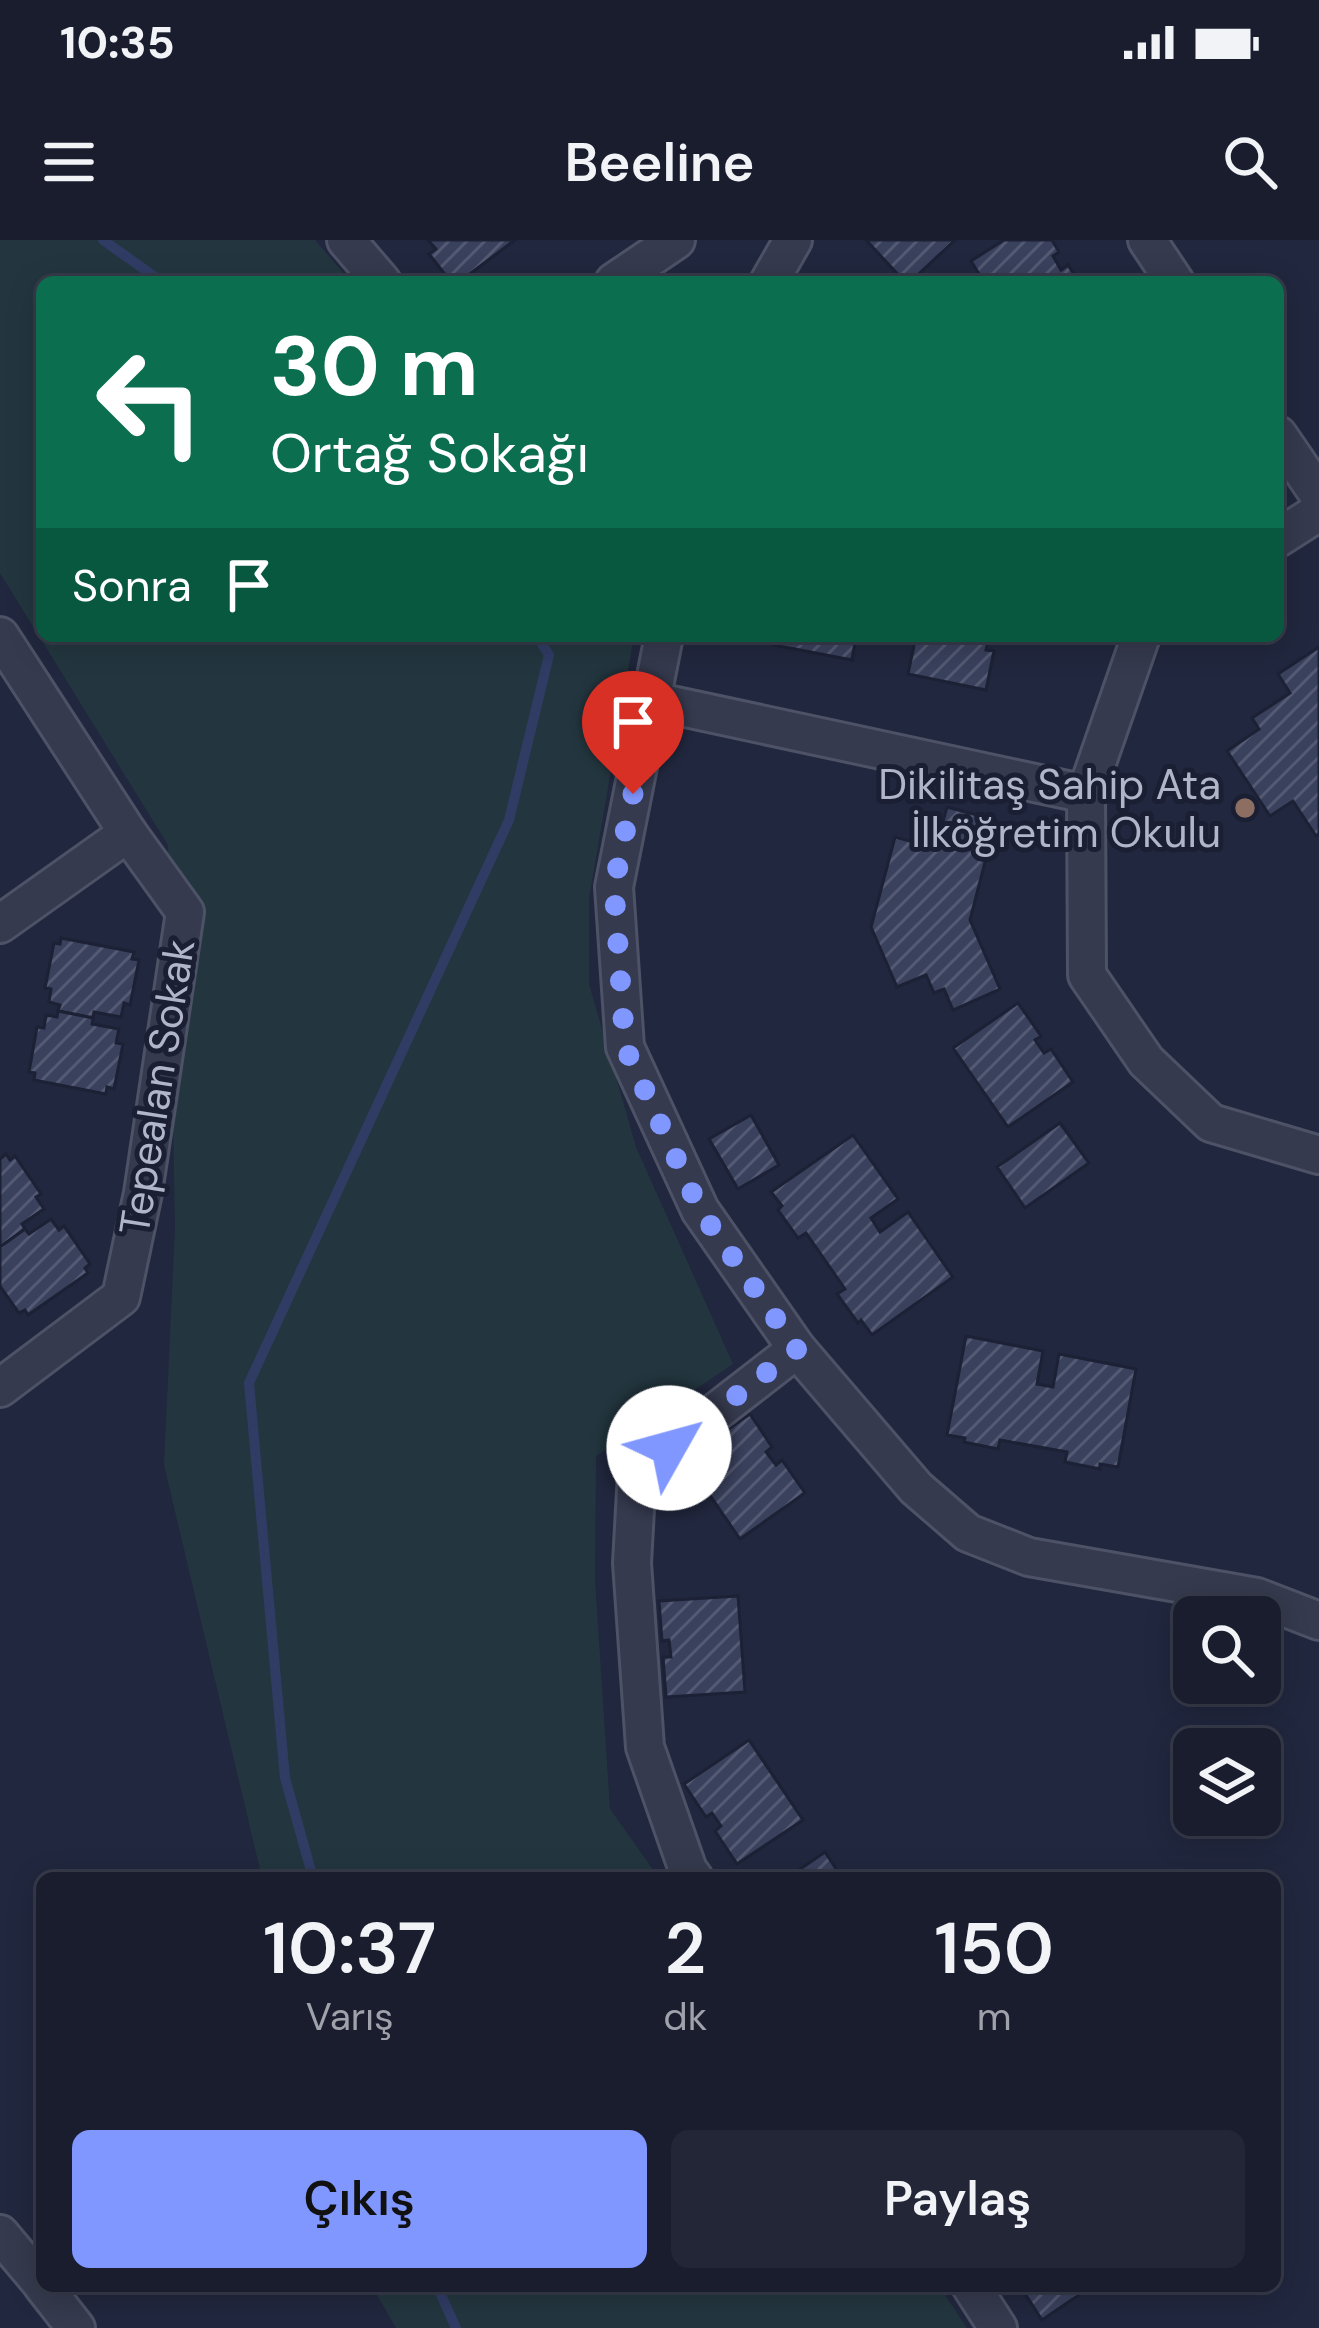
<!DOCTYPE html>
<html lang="tr">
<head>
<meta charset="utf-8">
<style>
  :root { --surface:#191d2e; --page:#222636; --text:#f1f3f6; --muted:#9fa2aa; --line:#373b4a; --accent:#8097ff }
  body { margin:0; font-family:"DM Sans",sans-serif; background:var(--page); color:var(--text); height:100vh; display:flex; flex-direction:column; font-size:45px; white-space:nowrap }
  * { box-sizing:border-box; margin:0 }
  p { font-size:39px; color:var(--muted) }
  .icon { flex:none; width:66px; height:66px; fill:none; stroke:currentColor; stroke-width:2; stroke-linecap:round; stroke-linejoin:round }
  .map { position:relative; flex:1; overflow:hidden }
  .details { position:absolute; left:36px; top:1632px; width:1245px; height:420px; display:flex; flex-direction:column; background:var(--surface); border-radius:18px; box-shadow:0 6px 30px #0003,0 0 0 3px var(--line) }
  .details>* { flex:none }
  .banner { position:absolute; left:36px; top:36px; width:1248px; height:366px; border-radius:18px; box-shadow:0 6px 30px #0003,0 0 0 3px var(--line); background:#0b6e4f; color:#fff; overflow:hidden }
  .buttons { position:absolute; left:1173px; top:1356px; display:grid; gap:24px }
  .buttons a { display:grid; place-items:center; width:108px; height:108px; border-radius:18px; background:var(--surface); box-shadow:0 6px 30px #0003,0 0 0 3px var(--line); font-size:60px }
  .pin { position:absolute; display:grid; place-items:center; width:102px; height:102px; color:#fff; margin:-123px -51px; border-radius:50% 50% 50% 0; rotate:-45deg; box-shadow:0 0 12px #0007 }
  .pin .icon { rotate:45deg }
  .me { position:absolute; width:132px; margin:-66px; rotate:52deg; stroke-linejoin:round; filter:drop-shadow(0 0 9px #0008) }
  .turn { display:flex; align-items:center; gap:42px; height:252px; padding:0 36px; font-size:54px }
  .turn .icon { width:156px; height:156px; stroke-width:2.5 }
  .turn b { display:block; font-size:84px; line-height:102px }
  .then { display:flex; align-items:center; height:114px; padding:0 36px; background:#0003; gap:24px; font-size:45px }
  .eta { display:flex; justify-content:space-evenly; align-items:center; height:204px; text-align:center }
  .eta b { font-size:72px; font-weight:600; line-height:84px }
  .cta { display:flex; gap:24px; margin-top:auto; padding:24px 36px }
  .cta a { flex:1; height:138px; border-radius:18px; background:var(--accent); color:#111; font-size:48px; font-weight:600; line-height:138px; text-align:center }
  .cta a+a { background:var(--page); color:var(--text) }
  .status { display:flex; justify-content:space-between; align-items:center; height:84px; padding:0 60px; background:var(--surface); direction:ltr }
  .status svg { height:33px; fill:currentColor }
  header { display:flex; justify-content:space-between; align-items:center; height:156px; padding:0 36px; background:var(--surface); font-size:54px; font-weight:600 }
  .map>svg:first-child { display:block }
  .park { fill:#23363f }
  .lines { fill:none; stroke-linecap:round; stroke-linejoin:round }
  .stream { stroke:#313c65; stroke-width:10 }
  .building { fill:url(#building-hatch); stroke:#1c2135; stroke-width:3 }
  .minor-casing { stroke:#4d5266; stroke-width:42 }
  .minor { stroke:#353a4e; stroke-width:36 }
  .route { stroke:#8097ff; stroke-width:21; stroke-dasharray:0 37.8 }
  .education-dot { fill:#8d6e63; stroke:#1a1f33; stroke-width:4.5 }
  .labels { text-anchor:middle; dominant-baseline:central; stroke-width:10; stroke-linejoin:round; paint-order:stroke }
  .poi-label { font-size:42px; fill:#b1b5ca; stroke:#1a1f33; text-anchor:end }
  .street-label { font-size:42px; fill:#b1b5ca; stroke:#1a1f33 }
</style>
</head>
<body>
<div class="status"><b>10:35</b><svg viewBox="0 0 49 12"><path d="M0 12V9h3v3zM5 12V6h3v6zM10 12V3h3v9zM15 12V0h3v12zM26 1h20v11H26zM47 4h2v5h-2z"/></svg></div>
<header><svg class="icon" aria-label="menu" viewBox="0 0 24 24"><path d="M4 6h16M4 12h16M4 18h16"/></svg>Beeline<svg class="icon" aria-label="search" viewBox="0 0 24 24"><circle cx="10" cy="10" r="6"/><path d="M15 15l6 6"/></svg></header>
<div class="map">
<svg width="1319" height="2088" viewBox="0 0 1319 2088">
  <defs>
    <pattern id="building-hatch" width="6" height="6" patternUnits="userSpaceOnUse" patternTransform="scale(3)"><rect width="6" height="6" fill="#3a415d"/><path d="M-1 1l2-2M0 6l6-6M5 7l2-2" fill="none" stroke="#545a73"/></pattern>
  </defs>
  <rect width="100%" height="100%" fill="#21273e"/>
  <g class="park">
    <path d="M 0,0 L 315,0 L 351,42 L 42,42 L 42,396 L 634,396 L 589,658 L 589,744 L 636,907 L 733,1124 L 596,1216 L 595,1340 L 610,1569 L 659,1638 L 262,1638 L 164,1225 L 175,988 L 168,605 L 0,333 Z"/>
    <path d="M 372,2046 L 939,2046 L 967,2088 L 396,2088 Z"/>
  </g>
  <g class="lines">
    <g class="stream">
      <path d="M 103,0 L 162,42"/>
      <path d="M 313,1638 L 285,1538 L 249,1143 L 509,580 L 549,415 L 537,396"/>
      <path d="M 437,2046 L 456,2088"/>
    </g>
  </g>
  <g class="building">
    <path d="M 428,0 L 515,0 L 459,42 L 451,42 L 429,14 L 436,9 Z"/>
    <path d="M 866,0 L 955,0 L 910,42 L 905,42 Z"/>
    <path d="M 1004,0 L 1052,0 L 1059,12 L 1053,16 L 1061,30 L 1068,25 L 1079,42 L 984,42 L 971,21 Z"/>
    <path d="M 775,396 L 856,396 L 852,420 L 774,405 Z"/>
    <path d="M 916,396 L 989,396 L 986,410 L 994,411 L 986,450 L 908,434 Z"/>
    <path d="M 1319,407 L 1319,594 L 1316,596 L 1293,561 L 1270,576 L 1227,511 L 1259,489 L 1252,478 L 1290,453 L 1278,434 Z"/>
    <path d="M 947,567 L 996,580 L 970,680 L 1000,749 L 953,770 L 944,749 L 934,753 L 926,735 L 897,747 L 871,687 L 895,597 L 925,605 L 930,586 L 941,589 Z"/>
    <path d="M 61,698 L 134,712 L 132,719 L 139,720 L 130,765 L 124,763 L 121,777 L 94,772 L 93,778 L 58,771 L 60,765 L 49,762 L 51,749 L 45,748 L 54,703 L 60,704 Z"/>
    <path d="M 1018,763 L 1041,796 L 1035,800 L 1044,813 L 1051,809 L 1073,842 L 1008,887 L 953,808 Z"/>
    <path d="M 58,771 L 93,778 L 92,784 L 119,789 L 116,803 L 123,804 L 114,849 L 107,847 L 106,854 L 34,840 L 35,833 L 29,832 L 37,787 L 44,788 L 46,775 L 57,777 Z"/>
    <path d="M 751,875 L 779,925 L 738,949 L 709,899 Z"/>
    <path d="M 1060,883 L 1089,923 L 1025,968 L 997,927 Z"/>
    <path d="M 853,895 L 898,959 L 871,978 L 880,992 L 908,972 L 953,1037 L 872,1095 L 861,1080 L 858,1083 L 837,1054 L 845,1049 L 806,993 L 798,998 L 778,970 L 782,966 L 771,952 Z"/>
    <path d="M 6,914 L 10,920 L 15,916 L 41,954 L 36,957 L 44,969 L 22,984 L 25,989 L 0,1007 L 0,919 Z"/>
    <path d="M 51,979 L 59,990 L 64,986 L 90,1024 L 85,1028 L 88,1033 L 28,1075 L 25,1070 L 19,1073 L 0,1046 L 0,1007 L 25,989 L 29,994 Z"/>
    <path d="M 966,1096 L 1043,1111 L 1037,1144 L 1053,1147 L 1059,1114 L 1136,1129 L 1118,1227 L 1100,1224 L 1100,1229 L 1065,1222 L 1067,1212 L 1000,1200 L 998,1209 L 964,1202 L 965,1198 L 947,1195 Z"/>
    <path d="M 750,1174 L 772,1207 L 766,1212 L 776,1225 L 782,1220 L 805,1253 L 740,1299 L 685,1219 Z"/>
    <path d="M 738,1356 L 745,1452 L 666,1457 L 663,1417 L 671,1417 L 669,1400 L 662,1401 L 659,1361 Z"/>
    <path d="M 749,1500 L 803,1580 L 737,1624 L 715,1591 L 721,1586 L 712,1573 L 706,1577 L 684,1544 Z"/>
    <path d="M 825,1612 L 842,1638 L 787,1638 Z"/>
    <path d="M 1020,2046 L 1092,2046 L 1042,2080 Z"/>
  </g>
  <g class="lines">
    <g class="minor-casing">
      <g id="minor">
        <path d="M 346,0 L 382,42"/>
        <path d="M 1147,0 L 1175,42"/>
        <path d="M 614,42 L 676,0"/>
        <path d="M 769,42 L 793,0"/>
        <path d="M 1278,195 L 1319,255"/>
        <path d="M 1278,298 L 1319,272"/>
        <path d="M 0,396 L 128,593 L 185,672 L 143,953 L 121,1057 L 0,1148"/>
        <path d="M 664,396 L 614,647 L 625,807 L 700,970 L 797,1109 L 916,1248 L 968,1293 L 1029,1317 L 1257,1357 L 1319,1381"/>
        <path d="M 1141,396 L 1086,554 L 1087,735 L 1146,821 L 1211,883 L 1319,915"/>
        <path d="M 653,461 L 1086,554"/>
        <path d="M 0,684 L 128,593"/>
        <path d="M 694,1638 L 688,1630 L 645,1507 L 632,1323 L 637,1233 L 797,1109"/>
        <path d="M 0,1994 L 42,2044"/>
        <path d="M 43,2046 L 76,2088"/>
        <path d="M 971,2046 L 998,2088"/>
      </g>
    </g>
    <use href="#minor" class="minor"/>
  </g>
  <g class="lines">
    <path class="route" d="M 633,554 L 614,646 L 625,807 L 700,970 L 797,1109 L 669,1208"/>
  </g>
  <circle class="education-dot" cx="1245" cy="568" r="12"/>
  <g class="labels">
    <g class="poi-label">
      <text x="1221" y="544">Dikilitaş Sahip Ata<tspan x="1221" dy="48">İlköğretim Okulu</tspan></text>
    </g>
    <g class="street-label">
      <text transform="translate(157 847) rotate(-81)">Tepealan Sokak</text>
    </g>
  </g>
</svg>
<div class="buttons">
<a><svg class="icon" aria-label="search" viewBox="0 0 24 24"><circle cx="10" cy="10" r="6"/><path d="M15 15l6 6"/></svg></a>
<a><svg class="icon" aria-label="layers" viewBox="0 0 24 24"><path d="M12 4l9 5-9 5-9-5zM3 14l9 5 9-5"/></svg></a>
</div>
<div class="pin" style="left:633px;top:554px;background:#d93025"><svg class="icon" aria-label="arrive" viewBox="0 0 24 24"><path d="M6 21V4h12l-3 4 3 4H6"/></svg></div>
<svg class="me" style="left:669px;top:1208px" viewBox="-20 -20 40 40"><circle r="19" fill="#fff"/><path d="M0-13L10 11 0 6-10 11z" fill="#8097ff"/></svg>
<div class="banner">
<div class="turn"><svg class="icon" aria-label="left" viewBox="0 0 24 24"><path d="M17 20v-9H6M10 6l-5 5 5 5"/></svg><div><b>30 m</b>Ortağ Sokağı</div></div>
<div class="then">Sonra<svg class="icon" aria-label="arrive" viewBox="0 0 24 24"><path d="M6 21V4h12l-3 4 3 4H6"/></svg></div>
</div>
<section class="details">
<div class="eta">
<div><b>10:37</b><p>Varış</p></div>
<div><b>2</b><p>dk</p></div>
<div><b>150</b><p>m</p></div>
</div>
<div class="cta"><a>Çıkış</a><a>Paylaş</a></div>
</section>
</div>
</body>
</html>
